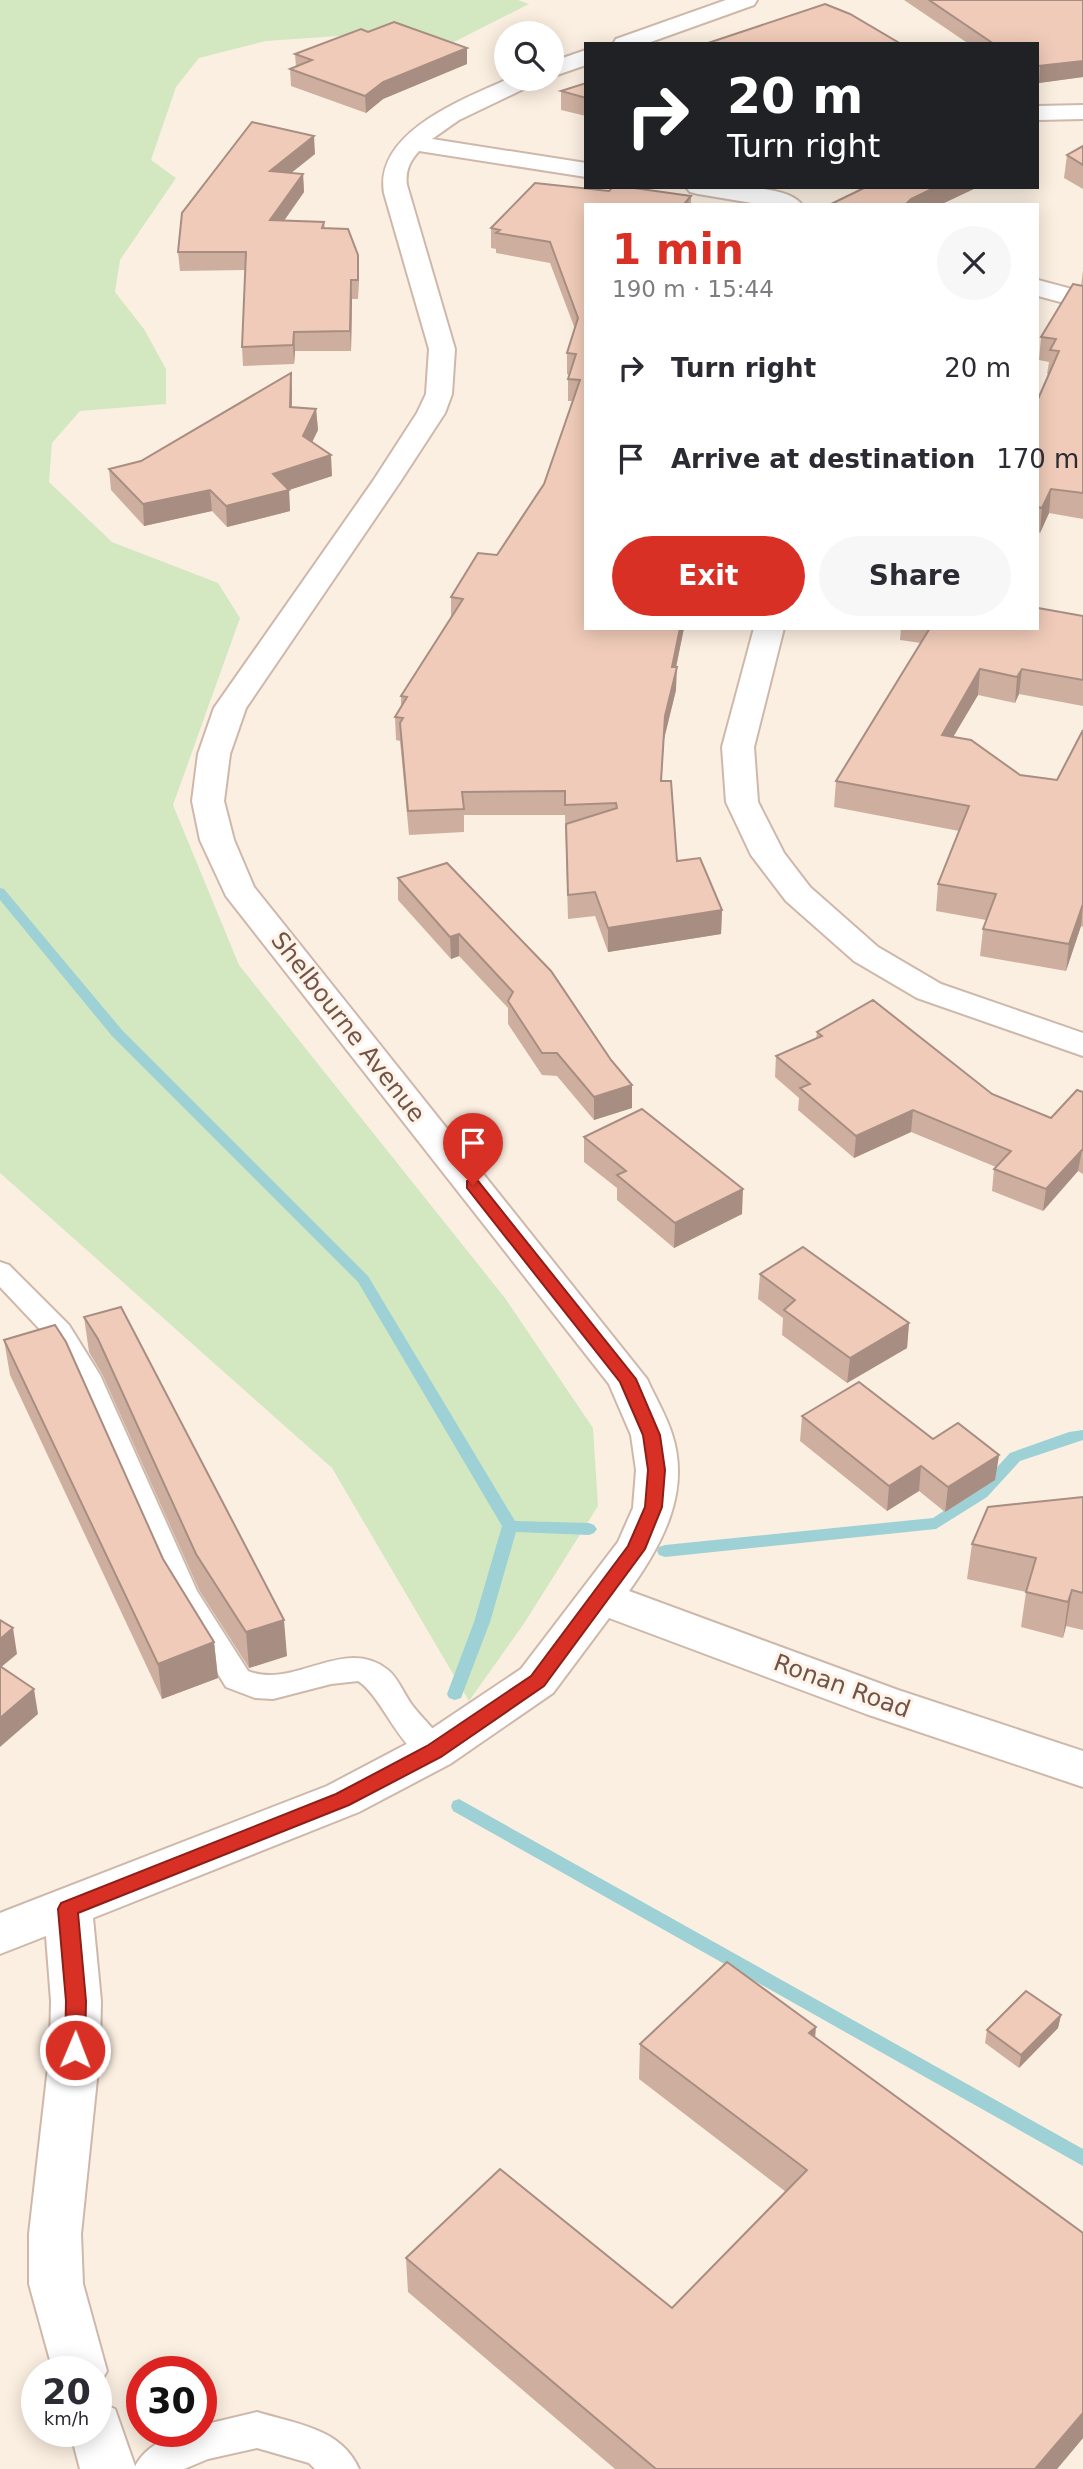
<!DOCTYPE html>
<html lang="en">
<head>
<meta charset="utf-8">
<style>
  :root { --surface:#fff; --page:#f7f7f7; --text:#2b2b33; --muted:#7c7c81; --accent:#d93025 }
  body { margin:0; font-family:"DejaVu Sans",sans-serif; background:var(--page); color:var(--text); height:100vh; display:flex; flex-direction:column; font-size:26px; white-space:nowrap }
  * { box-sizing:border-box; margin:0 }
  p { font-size:23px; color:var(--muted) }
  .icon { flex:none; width:38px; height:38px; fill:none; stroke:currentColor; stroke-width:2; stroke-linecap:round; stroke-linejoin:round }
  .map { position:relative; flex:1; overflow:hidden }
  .sheet { position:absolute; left:584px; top:203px; width:455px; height:427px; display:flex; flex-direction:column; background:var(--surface); border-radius:0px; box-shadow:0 4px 18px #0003 }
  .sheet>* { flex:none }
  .hud { position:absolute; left:584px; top:42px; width:455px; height:147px; border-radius:0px; box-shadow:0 4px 18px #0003; background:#202124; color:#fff; overflow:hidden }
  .tools { position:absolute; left:494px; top:21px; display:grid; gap:14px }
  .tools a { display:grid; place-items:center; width:70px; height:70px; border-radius:50%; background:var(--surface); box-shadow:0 4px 18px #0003; font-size:35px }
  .speed { position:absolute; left:21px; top:2356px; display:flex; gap:14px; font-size:35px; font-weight:700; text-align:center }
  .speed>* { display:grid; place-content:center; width:91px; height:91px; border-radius:50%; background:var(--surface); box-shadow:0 4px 18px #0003; line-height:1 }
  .speed small { font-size:18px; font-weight:400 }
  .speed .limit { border:10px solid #d22; background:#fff; color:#111 }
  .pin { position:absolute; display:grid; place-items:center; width:60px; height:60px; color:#fff; margin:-72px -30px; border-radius:50% 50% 50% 0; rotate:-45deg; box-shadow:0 0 7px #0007 }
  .pin .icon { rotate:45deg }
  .me { position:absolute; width:77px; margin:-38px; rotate:1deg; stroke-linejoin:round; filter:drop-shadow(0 0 5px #0008) }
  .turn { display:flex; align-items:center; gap:24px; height:147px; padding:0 28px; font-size:32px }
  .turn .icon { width:91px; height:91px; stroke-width:2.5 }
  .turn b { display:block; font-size:49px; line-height:60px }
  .round { display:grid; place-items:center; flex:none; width:74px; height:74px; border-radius:37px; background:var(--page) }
  .overview { display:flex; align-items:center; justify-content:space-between; height:119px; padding:0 28px }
  h1 { font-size:42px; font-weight:600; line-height:52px; color:var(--accent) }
  .button { display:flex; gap:14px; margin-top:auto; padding:14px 28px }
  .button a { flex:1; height:80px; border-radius:42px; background:var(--accent); color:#fff; font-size:28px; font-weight:600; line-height:80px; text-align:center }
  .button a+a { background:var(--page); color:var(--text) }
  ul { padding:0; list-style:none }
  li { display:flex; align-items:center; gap:21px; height:91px; padding:0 28px }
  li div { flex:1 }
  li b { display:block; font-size:26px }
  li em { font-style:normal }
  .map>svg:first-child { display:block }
  .green { fill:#d3e8c0 }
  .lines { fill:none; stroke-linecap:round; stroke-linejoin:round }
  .stream { fill:#9dd1d5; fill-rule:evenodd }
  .lane-casing { stroke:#ceb8ab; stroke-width:4 }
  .street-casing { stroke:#ceb8ab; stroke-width:4 }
  .lane { fill:#fff; fill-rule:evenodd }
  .street { fill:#fff; fill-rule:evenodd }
  .wall { fill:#ceaf9f }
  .shaded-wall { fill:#a88e82 }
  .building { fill:#f0cbb9; stroke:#a88e82; stroke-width:2 }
  .route { fill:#d93025; stroke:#8d1f18; stroke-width:2 }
  .labels { text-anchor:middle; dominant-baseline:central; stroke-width:6; stroke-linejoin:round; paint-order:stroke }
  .street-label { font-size:24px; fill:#715449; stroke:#fff3e7 }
</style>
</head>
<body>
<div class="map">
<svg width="1083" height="2469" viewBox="0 0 1083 2469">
  <rect width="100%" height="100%" fill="#fbefe1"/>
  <path class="green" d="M 0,0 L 518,0 L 529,4 L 452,43 L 354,35 L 266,41 L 199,58 L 176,87 L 151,160 L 176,178 L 120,260 L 115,292 L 144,329 L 166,369 L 166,404 L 80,411 L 52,443 L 49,482 L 112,542 L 218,583 L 240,618 L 173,805 L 239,965 L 505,1298 L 593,1428 L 598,1506 L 525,1622 L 469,1701 L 332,1468 L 0,1173 Z"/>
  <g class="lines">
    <g class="stream">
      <path d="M 0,888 L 4,889 L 122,1030 L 368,1276 L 515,1521 L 589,1523 L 594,1525 L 597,1529 L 594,1533 L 589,1535 L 516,1532 L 490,1622 L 461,1698 L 455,1700 L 449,1698 L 447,1694 L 474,1622 L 502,1526 L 358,1282 L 112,1036 L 0,900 Z"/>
      <path d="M 1083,1430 L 1083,1440 L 1020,1461 L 987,1497 L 936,1529 L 665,1557 L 659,1555 L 657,1551 L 659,1547 L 665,1545 L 933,1518 L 977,1489 L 1010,1453 L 1069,1432 Z"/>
      <path d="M 459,1799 L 1083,2149 L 1083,2166 L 453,1811 L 451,1806 L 453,1801 Z"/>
    </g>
    <g class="lane-casing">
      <g id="lane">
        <path d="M 0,1262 L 9,1265 L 69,1325 L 100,1375 L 197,1591 L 248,1671 C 294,1690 344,1635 388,1670 C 398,1678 404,1694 412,1705 C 424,1721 440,1734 450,1751 L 445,1760 C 406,1772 386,1698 358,1681 L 331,1684 L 273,1699 L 255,1698 L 226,1687 L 169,1594 L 73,1376 L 49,1339 L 0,1287 Z"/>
        <path d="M 257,2412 C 296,2424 341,2428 359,2469 L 315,2469 L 309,2463 L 257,2448 L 208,2459 L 184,2469 L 134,2469 C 144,2445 175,2431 201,2431 L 201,2427 L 207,2424 Z"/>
      </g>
    </g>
    <g class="street-casing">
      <g id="street">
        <path d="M 726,0 L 757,0 L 754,5 L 645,44 L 613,44 L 616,39 Z"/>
        <path d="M 586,50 L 586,65 L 551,77 L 551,62 Z"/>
        <path d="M 508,79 L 537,79 L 534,84 L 459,120 L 432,139 L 586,163 L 586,177 L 419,151 C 410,161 405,171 407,185 L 455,349 L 452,394 L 445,413 L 400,482 L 246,708 L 230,754 L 224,801 L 234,840 L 254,887 L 647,1379 C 655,1397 666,1415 672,1434 C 691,1492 662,1545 629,1591 L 898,1690 L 1083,1751 L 1083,1787 L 866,1714 L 609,1618 L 553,1693 L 450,1764 L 359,1812 L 93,1918 L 101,2001 L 100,2050 L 81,2234 L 83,2284 L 107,2371 L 96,2390 L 96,2371 L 53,2371 L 29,2284 L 29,2234 L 50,2050 L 51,2001 L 46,1936 L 0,1954 L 0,1913 L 327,1786 L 418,1738 L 521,1669 L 618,1542 L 633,1508 L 636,1470 L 631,1435 L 609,1384 L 226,896 L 200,840 L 192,801 L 198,754 L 214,708 L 373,481 L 417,413 L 426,394 L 429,349 L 384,193 C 374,132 464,99 508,79 Z"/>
        <path d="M 1083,105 L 1083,119 L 1038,120 L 1038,106 Z"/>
        <path d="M 686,187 C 712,187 787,182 802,205 L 764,205 L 698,194 L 690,192 Z"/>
        <path d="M 1038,280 L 1083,292 L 1083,308 L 1038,296 Z"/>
        <path d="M 754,628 L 784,628 L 754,747 L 758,802 L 784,853 L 810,887 L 878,947 L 941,984 L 1083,1033 L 1083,1056 L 917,998 L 854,961 L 786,901 L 751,855 L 726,802 L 722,747 Z"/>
        <path d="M 96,2401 L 115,2409 L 136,2469 L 80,2469 L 70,2431 L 96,2431 Z"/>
      </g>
    </g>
    <use href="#lane" class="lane"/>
    <use href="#street" class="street"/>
  </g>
  <g class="wall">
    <path d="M 904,0 L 1083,0 L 1083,77 L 1038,83 L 1038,44 L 969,44 Z"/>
    <path d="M 295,54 L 467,64 L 383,99 L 366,113 L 291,86 L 290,69 L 296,67 Z"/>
    <path d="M 586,83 L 586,116 L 561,110 L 561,91 Z"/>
    <path d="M 1083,146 L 1083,189 L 1064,178 L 1067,155 Z"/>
    <path d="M 315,154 L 291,173 L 303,174 L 304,192 L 284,221 L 324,222 L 325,228 L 358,255 L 358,299 L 352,299 L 351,351 L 295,351 L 294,364 L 243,366 L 242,347 L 245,270 L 180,271 L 178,252 Z"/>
    <path d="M 609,191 L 691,196 L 691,204 L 586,205 L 684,628 L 676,667 L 676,690 L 664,739 L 661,781 L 677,861 L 722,910 L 721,934 L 608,952 L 595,916 L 568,919 L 565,815 L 464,815 L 464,832 L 409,835 L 400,741 L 396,740 L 395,717 L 401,707 L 401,696 L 451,618 L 451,597 L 497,555 L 544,484 L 573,401 L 568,401 L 568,379 L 569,375 L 567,374 L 567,353 L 575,329 L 550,263 L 496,253 L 496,249 L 491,248 L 491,228 Z"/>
    <path d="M 1083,270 L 1083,519 L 1049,513 L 1040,533 L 1038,532 L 1038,399 L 1049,374 L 1047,374 L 1049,362 L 1039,360 L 1041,337 L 1081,286 Z"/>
    <path d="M 291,373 L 292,394 L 292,407 L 316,409 L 318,430 L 312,441 L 332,476 L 289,490 L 290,511 L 227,527 L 212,511 L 144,526 L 111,490 L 109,469 L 141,461 Z"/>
    <path d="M 1083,616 L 1083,706 L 1019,694 L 1015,703 L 978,695 L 953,737 L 1020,775 L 1057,780 L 1083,730 L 1083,927 L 1081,926 L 1066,971 L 980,956 L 983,929 L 986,920 L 936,911 L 938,884 L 959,831 L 834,807 L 836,781 L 921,643 L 900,640 L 901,628 L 1038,628 Z"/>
    <path d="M 398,878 L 611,1060 L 632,1085 L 632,1108 L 594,1120 L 557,1076 L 542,1075 L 508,1024 L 508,1008 L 459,956 L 451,959 L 398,900 Z"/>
    <path d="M 817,1032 L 992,1094 L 1051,1118 L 1083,1092 L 1083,1174 L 1078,1171 L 1043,1211 L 992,1191 L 994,1169 L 996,1167 L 911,1132 L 854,1158 L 798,1110 L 799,1098 L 775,1077 L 776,1056 L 816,1039 Z"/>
    <path d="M 584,1137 L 742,1214 L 674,1248 L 617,1200 L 617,1188 L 584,1162 Z"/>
    <path d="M 760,1274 L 909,1323 L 907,1348 L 847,1383 L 782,1335 L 783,1318 L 758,1299 Z"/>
    <path d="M 121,1307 L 287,1656 L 249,1668 L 199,1590 L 102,1374 L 89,1352 L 84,1317 Z"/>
    <path d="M 4,1340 L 163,1559 L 214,1642 L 218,1678 L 162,1699 L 10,1375 Z"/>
    <path d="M 802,1416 L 933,1439 L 999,1455 L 995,1480 L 945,1512 L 919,1491 L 887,1511 L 800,1441 Z"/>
    <path d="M 1083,1497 L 1083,1630 L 1066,1626 L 1063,1638 L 1021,1627 L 1026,1592 L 967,1579 L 972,1544 Z"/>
    <path d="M 1061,2015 L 1058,2028 L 1019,2068 L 985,2043 L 987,2030 Z"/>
    <path d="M 815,2037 L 1083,2233 L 1083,2438 L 1057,2469 L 615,2469 L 408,2292 L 406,2258 L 672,2308 L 786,2192 L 639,2079 L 640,2044 Z"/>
  </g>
  <g class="shaded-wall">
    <path d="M 467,48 L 467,64 L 383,99 L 366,113 L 365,96 L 383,82 Z"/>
    <path d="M 1083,61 L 1083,77 L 1039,83 L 1040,66 Z"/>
    <path d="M 314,136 L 315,154 L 271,189 L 270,171 Z"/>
    <path d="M 303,174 L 304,192 L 271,239 L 270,220 Z"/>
    <path d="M 936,187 L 974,187 L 974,189 L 940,205 L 905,205 L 911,199 Z"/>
    <path d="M 358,255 L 359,273 L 358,299 Z"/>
    <path d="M 351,280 L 352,299 L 351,351 L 350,331 Z"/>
    <path d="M 294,332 L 295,351 L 294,364 L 293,345 Z"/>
    <path d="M 291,373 L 292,394 L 291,428 L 290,407 Z"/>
    <path d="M 316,409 L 318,430 L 305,457 L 303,436 Z"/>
    <path d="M 331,455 L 332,476 L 289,490 L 290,511 L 227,527 L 226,506 L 273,474 Z"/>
    <path d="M 1051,489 L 1049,513 L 1040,533 L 1042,508 Z"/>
    <path d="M 210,490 L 212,511 L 144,526 L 143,504 Z"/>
    <path d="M 680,628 L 684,628 L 675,672 L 677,667 L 676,690 L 664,739 L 660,804 L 665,716 L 672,667 Z"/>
    <path d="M 980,669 L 978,695 L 939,761 L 942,735 Z"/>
    <path d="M 1022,669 L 1019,694 L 1015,703 L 1017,677 Z"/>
    <path d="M 1083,904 L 1081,926 L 1066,971 L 1069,944 Z"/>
    <path d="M 722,910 L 721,934 L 608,952 L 608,928 Z"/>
    <path d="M 459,934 L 459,956 L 451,959 L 450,937 Z"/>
    <path d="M 632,1085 L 632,1108 L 594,1120 L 594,1097 Z"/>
    <path d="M 913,1110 L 911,1132 L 854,1158 L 856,1136 Z"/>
    <path d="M 1082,1150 L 1078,1171 L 1043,1211 L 1046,1189 Z"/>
    <path d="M 743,1189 L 742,1214 L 674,1248 L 675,1223 Z"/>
    <path d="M 909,1323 L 907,1348 L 847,1383 L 850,1358 Z"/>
    <path d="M 999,1455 L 995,1480 L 945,1512 L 948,1487 Z"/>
    <path d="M 921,1466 L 919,1491 L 887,1511 L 889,1486 Z"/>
    <path d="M 1072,1590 L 1066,1626 L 1063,1638 L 1068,1602 Z"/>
    <path d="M 284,1620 L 287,1656 L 249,1668 L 246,1632 Z"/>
    <path d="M 13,1628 L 17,1654 L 0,1668 L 0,1639 Z"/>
    <path d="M 214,1642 L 218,1678 L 162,1699 L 158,1664 Z"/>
    <path d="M 34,1689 L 38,1714 L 0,1747 L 0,1718 Z"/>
    <path d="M 1061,2015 L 1058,2028 L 1019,2068 L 1021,2055 Z"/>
    <path d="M 816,2027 L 813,2062 L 809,2033 Z"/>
    <path d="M 1083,2413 L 1083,2438 L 1057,2469 L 1035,2469 Z"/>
  </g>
  <g class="building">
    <path d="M 929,0 L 1083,0 L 1083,61 L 1038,66 L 1038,44 L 994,44 Z"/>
    <path d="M 825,4 L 850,14 L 901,44 L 705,44 Z"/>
    <path d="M 394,22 L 467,48 L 383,82 L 365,96 L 290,69 L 312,60 L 295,54 L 361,29 L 368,32 Z"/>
    <path d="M 586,83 L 586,98 L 561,91 Z"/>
    <path d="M 252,122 L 314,136 L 270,171 L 303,174 L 270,220 L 324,222 L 322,228 L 348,229 L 358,255 L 358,280 L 351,280 L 350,331 L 294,332 L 293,345 L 242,347 L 246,252 L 178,252 L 182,213 Z"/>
    <path d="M 1083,146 L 1083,165 L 1067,155 Z"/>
    <path d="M 535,183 L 609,191 L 613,187 L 634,188 L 691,196 L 685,203 L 697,205 L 586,205 L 586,628 L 680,628 L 672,667 L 677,667 L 665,716 L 661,781 L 671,781 L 677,861 L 700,858 L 722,910 L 608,928 L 595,892 L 568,895 L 566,824 L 617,808 L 616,803 L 565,805 L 565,791 L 462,792 L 464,809 L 408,811 L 400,723 L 403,718 L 395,717 L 407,697 L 401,696 L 463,599 L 451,597 L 478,553 L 497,555 L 544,484 L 580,380 L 568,379 L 576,354 L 567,353 L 578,318 L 550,242 L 496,233 L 500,230 L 491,228 Z"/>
    <path d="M 866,187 L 936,187 L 911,199 L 905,205 L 829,205 Z"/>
    <path d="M 1073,284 L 1083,286 L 1083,493 L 1051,489 L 1042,508 L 1038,507 L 1038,399 L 1059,351 L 1050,350 L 1056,339 L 1041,337 Z"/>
    <path d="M 291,373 L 290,407 L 316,409 L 303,436 L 331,455 L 273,474 L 289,490 L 226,506 L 210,490 L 143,504 L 109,469 L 141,461 Z"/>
    <path d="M 1038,608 L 1083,616 L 1083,680 L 1022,669 L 1017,677 L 980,669 L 942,735 L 971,740 L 1020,775 L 1057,780 L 1083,730 L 1083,904 L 1069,944 L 983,929 L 996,894 L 938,884 L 969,806 L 836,781 L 930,628 L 1038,628 Z"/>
    <path d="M 447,863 L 551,971 L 611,1060 L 632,1085 L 594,1097 L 557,1053 L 542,1053 L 508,1001 L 513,992 L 459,934 L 450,937 L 398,878 Z"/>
    <path d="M 873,1000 L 992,1094 L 1051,1118 L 1077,1090 L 1083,1092 L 1083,1150 L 1082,1150 L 1046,1189 L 994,1169 L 1011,1151 L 913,1110 L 856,1136 L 800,1088 L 810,1084 L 776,1056 L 822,1036 L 817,1032 Z"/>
    <path d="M 642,1109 L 743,1189 L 675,1223 L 617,1175 L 626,1171 L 584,1137 Z"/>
    <path d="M 803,1247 L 909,1323 L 850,1358 L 784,1310 L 795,1300 L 760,1274 Z"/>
    <path d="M 121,1307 L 284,1620 L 246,1632 L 196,1554 L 98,1339 L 84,1317 Z"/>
    <path d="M 55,1325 L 66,1342 L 163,1559 L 214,1642 L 158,1664 L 4,1340 Z"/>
    <path d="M 859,1382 L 933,1439 L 958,1423 L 999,1455 L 948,1487 L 921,1466 L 889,1486 L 802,1416 Z"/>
    <path d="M 1083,1497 L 1083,1593 L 1072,1590 L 1068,1602 L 1026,1592 L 1036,1558 L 972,1544 L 988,1507 Z"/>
    <path d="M 0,1620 L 13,1628 L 0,1639 Z"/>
    <path d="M 0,1666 L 34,1689 L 0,1718 Z"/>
    <path d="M 727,1962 L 816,2027 L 809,2033 L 1083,2233 L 1083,2413 L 1035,2469 L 656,2469 L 406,2258 L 500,2169 L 672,2308 L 807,2170 L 640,2044 Z"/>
    <path d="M 1026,1991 L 1061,2015 L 1021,2055 L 987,2030 Z"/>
  </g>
  <path class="route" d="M 473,1180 L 478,1181 L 636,1379 L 660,1435 L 665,1470 L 662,1507 L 645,1549 L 544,1686 L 441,1757 L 349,1805 L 78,1913 L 86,2001 L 85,2050 L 82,2056 L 75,2058 L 68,2056 L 65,2050 L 66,2001 L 58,1909 L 61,1903 L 336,1794 L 427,1746 L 531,1676 L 628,1546 L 645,1507 L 648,1470 L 643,1435 L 620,1382 L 467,1188 L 467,1181 Z"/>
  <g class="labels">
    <g class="street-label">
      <text transform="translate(348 1027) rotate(52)">Shelbourne Avenue</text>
      <text transform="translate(842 1686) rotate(20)">Ronan Road</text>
    </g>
  </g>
</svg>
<div class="tools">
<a><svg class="icon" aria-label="search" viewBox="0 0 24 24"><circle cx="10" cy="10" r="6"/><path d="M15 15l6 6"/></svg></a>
</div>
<div class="speed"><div>20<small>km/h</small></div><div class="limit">30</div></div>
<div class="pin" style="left:473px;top:1185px;background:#d93025"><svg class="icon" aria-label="arrive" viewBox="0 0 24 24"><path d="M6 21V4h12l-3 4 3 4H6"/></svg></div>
<svg class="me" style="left:75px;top:2050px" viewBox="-20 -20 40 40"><circle r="17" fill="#d93025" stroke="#fff" stroke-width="3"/><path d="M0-11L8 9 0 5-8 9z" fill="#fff"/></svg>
<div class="hud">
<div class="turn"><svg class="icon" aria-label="right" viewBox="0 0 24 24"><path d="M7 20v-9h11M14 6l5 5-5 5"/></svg><div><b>20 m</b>Turn right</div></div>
</div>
<section class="sheet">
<div class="overview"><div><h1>1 min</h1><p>190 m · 15:44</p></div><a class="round"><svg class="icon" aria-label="close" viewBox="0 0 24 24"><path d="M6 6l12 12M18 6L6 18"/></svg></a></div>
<ul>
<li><svg class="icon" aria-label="right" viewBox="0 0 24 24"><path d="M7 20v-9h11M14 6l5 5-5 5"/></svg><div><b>Turn right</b></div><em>20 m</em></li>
<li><svg class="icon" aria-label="arrive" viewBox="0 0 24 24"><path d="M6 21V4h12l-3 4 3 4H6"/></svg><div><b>Arrive at destination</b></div><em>170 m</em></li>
</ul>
<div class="button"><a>Exit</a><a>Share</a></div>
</section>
</div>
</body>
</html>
